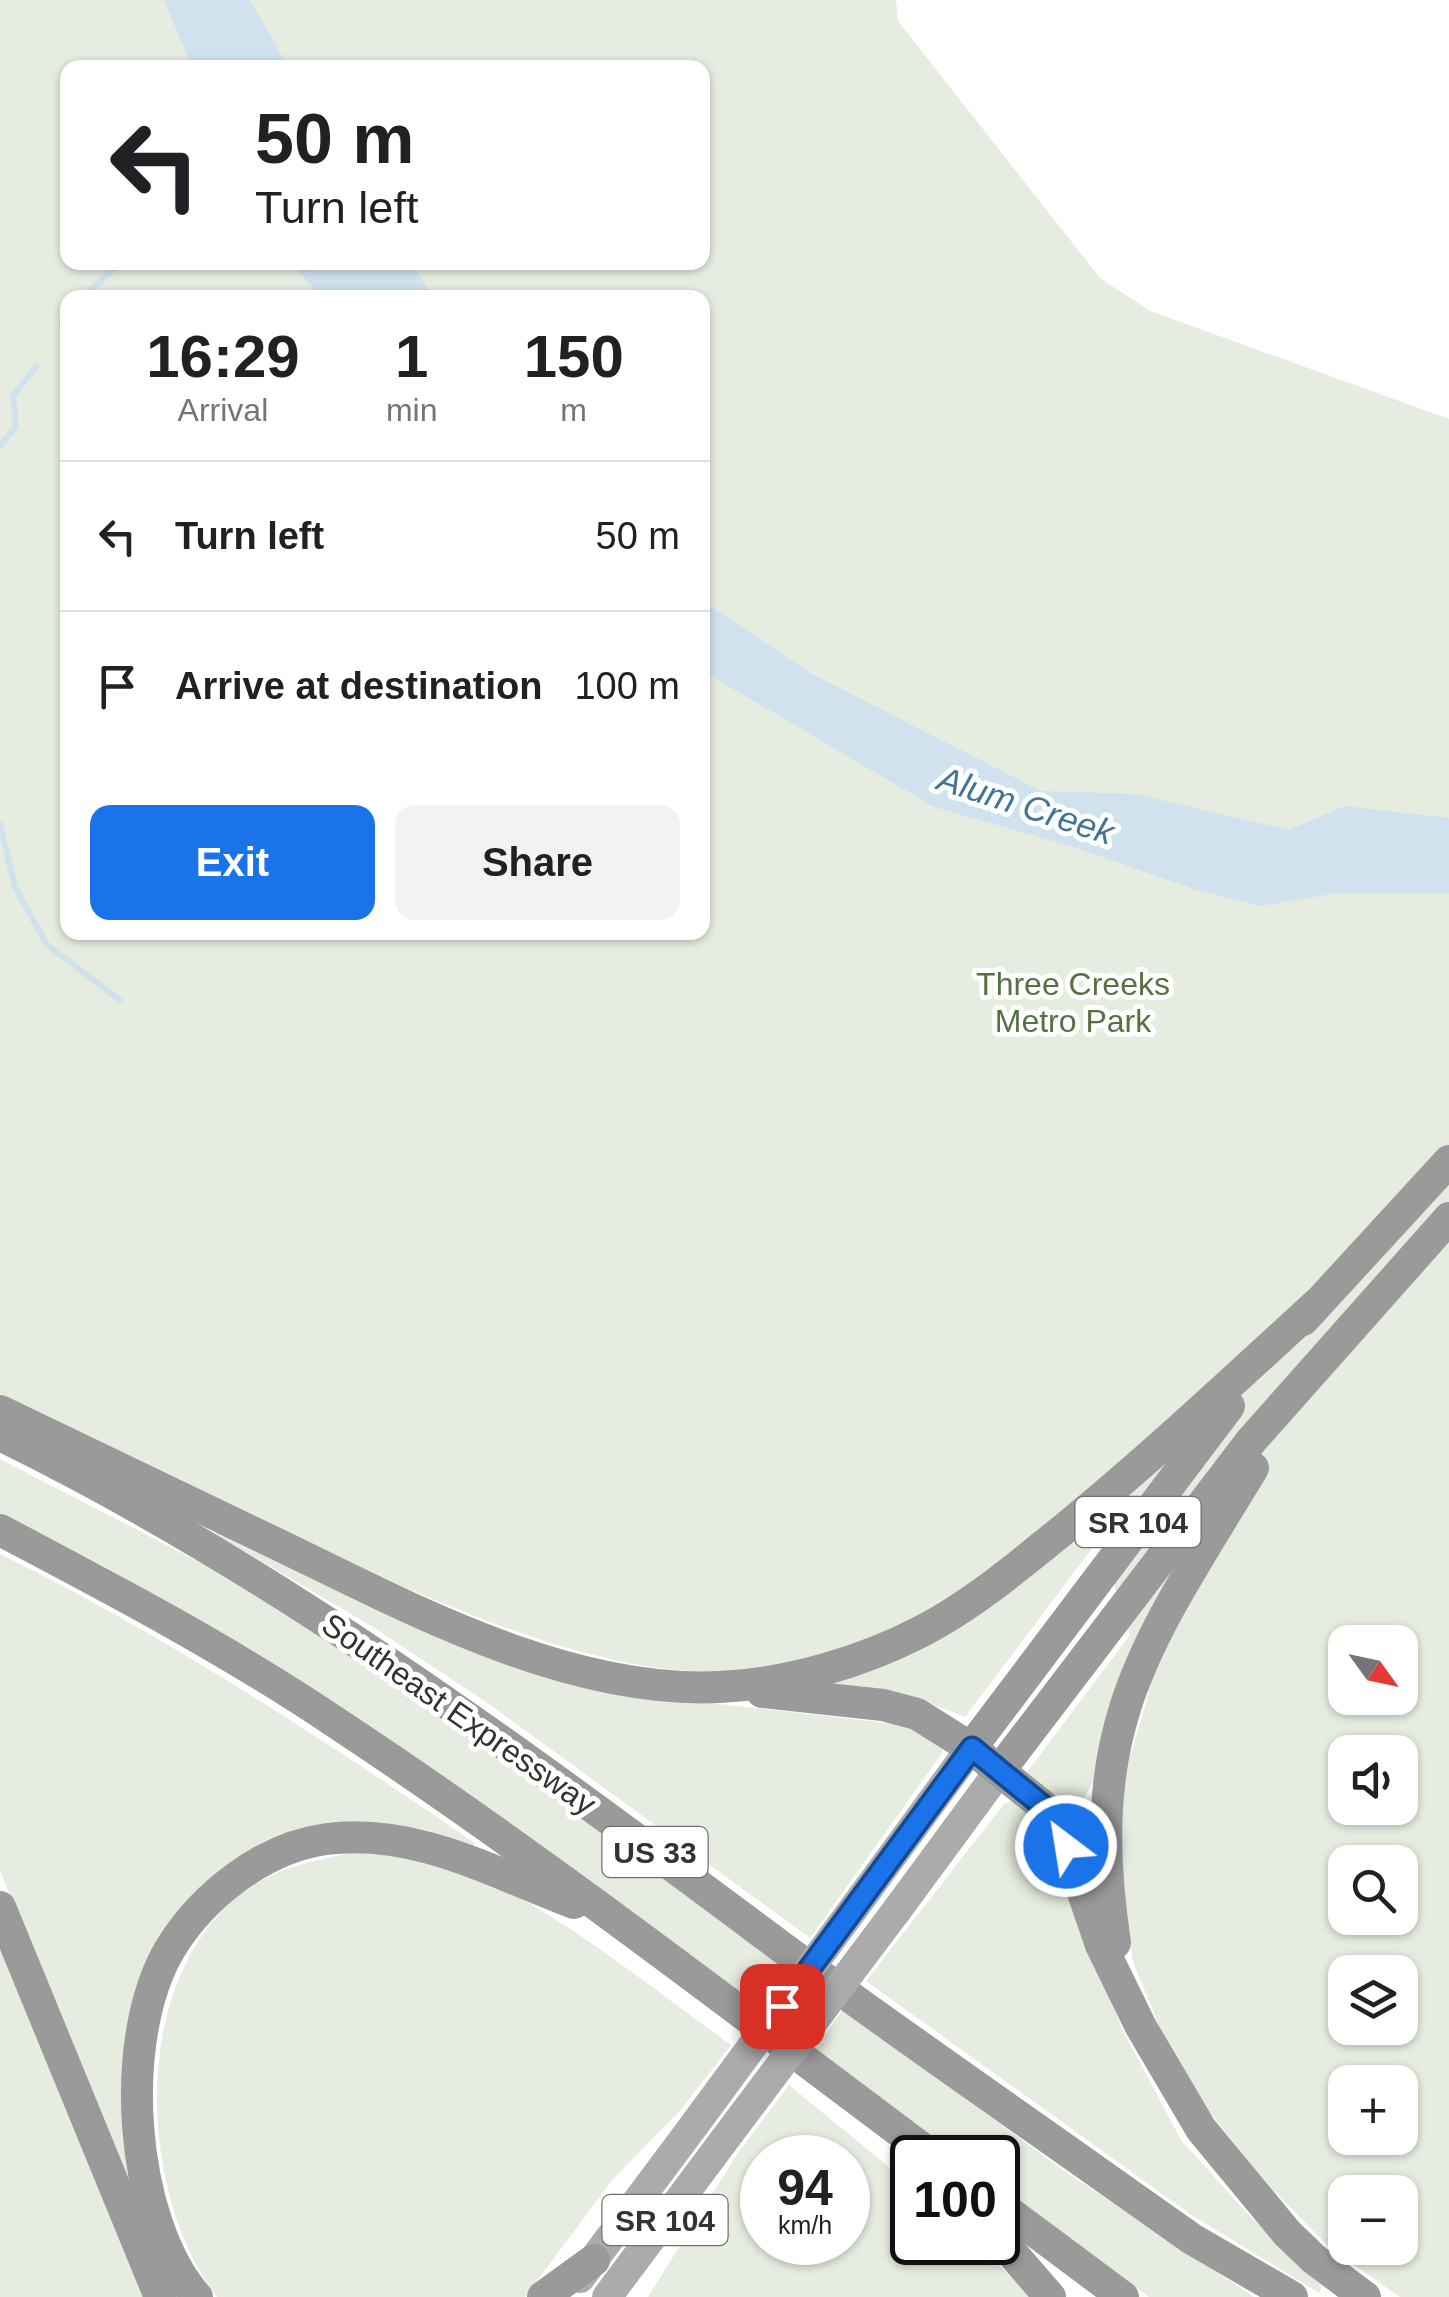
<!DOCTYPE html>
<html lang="en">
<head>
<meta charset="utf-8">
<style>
  :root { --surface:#fff; --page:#f2f2f2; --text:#202124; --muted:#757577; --line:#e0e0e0; --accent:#1a73e8 }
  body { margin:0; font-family:Arial,sans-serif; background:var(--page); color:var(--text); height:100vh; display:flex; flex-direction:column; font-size:38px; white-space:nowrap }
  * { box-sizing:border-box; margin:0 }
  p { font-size:32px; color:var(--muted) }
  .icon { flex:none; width:55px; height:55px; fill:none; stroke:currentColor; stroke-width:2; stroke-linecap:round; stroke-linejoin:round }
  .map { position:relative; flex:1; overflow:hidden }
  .drawer { position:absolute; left:60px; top:290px; width:650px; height:650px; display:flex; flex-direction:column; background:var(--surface); border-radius:20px; box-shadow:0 2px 8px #0004 }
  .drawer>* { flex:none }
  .hud { position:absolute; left:60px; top:60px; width:650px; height:210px; border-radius:20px; box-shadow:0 2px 8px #0004; background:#fff; color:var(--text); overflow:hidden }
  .needle { width:65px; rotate:123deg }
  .fabs { position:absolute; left:1328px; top:1625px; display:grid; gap:20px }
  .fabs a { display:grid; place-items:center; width:90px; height:90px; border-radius:20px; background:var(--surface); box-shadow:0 2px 8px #0004; font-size:50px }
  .speed { position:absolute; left:740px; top:2135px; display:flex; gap:20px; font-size:50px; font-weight:700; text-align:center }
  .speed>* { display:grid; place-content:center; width:130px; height:130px; border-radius:50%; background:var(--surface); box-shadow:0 2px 8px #0004; line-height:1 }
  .speed small { font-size:25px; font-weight:400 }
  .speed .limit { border:5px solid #111; border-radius:15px; background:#fff; color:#111 }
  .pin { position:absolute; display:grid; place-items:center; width:85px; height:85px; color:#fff; margin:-42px; border-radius:20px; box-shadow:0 5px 15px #0006 }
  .me { position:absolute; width:110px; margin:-55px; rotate:329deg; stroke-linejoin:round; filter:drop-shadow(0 0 8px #0008) }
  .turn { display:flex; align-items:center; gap:35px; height:210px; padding:0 30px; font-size:45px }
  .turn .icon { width:130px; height:130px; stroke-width:2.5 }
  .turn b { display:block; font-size:70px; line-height:85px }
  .eta { display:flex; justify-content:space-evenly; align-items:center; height:170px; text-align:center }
  .eta b { font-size:60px; font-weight:600; line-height:70px }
  .button { display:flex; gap:20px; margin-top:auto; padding:20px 30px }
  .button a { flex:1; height:115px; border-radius:20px; background:var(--accent); color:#fff; font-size:40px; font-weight:600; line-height:115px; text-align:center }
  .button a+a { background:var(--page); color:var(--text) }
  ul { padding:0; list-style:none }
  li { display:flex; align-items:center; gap:30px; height:150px; padding:0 30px; border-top:2px solid var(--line) }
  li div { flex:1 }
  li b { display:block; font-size:38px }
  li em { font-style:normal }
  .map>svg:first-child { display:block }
  .green { fill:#e6ecdf; fill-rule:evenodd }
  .water { fill:#cfe2ee }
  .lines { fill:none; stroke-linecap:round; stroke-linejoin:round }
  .stream { stroke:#cfe2ee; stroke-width:6 }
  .primary { stroke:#ababab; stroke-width:30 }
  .highway { stroke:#9a9a9a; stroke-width:32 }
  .primary-bridge { stroke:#ababab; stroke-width:30 }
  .route-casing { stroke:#114b97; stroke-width:25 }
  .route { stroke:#1a73e8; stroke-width:18 }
  .labels { text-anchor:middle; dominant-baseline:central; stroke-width:10; stroke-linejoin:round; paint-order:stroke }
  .shield { fill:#fff; stroke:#707070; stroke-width:2.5 }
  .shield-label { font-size:30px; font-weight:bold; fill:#333 }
  .park-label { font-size:32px; fill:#56703f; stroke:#fff }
  .street-label { font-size:32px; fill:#333; stroke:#fff }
  .water-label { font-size:35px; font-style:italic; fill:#3f7597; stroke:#fff }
</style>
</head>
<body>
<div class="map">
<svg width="1449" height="2297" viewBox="0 0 1449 2297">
  <rect width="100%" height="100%" fill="#fff"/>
  <g class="green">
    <path d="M 0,0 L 896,0 L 898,21 L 1100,278 L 1150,311 L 1449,419 L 1449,2297 L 1400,2297 L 1330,2248 L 1262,2179 L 1194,2092 L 1160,2028 L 1133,1962 L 1122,1888 L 1119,1793 L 1149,1693 L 1136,1653 L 1096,1777 L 1081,1804 L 1069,1808 L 1027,1772 L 1130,1635 L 1099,1539 L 965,1717 L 911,1696 L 834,1688 L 833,1681 L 907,1657 L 980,1613 L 1033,1538 C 942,1604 884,1646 771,1667 C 629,1695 437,1602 309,1544 C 205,1497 103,1447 0,1398 ZM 68,68 L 702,68 L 702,262 L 68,262 ZM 68,298 L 702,298 L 702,932 L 68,932 ZM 1345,1642 L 1400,1642 L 1400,1698 L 1345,1698 ZM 1345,1752 L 1400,1752 L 1400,1808 L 1345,1808 ZM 1345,1862 L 1400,1862 L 1400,1918 L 1345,1918 ZM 1345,1972 L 1400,1972 L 1400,2028 L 1345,2028 ZM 1345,2082 L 1400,2082 L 1400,2138 L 1345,2138 ZM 1345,2192 L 1400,2192 L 1400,2248 L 1345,2248 Z"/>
    <path d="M 0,1459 L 205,1565 L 363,1661 L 788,1967 L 757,2006 L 324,1696 L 102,1565 L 0,1515 Z"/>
    <path d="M 218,1529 L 647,1696 L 924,1727 L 937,1737 L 943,1752 L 810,1938 L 489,1704 L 373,1627 L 215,1534 Z"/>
    <path d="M 0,1554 C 167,1636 321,1738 475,1843 L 471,1850 L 325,1830 L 169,1935 L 131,2189 L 0,1871 Z"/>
    <path d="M 1014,1800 L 1046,1832 L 1122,2029 L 1181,2140 L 1245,2211 L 1322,2286 L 1319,2293 L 1190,2214 L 866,1981 L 1004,1804 Z"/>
    <path d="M 354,1852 C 377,1854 401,1853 423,1857 C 514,1875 653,1989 731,2045 L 679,2112 L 613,2179 L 525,2297 L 217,2297 C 132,2186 128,1951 266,1878 C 292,1864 325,1859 354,1852 Z"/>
    <path d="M 0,1943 L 148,2297 L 0,2297 Z"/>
    <path d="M 843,2009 L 1063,2170 L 1254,2297 L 1149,2297 L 998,2185 L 998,2158 L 960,2157 L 815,2050 Z"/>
    <path d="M 789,2085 L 912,2186 L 912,2242 L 975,2243 L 1032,2297 L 648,2297 L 736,2156 ZM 762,2158 L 848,2158 L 848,2242 L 762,2242 Z"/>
  </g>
  <g class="water">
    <path d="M 164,0 L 250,0 L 288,67 L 192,67 Z"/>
    <path d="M 290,263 L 410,263 L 434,297 L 321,297 Z"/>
    <path d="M 703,601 L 812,674 L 1041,791 L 1136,794 L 1289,830 L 1345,806 L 1449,818 L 1449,894 L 1337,893 L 1261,906 L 1194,889 L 1070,846 L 934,807 L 703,671 Z"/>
  </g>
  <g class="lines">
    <g class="stream">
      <path d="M 83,298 L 120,262"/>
      <path d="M 62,327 L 68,320"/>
      <path d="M 0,446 L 16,427 L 13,396 L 36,366"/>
      <path d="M 0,824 L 15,887 L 47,945 L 120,1000"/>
    </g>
    <g class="primary">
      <path d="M 868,1889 L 971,1748"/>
      <path d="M 897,1910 L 1000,1770"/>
      <path d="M 580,2278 L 695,2124"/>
      <path d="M 607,2297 L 722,2143"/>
    </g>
    <g class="highway">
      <path d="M 1303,1320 L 1449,1161"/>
      <path d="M 0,1411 C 93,1455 186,1500 279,1545 C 411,1609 568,1694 720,1687 C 787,1684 863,1662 922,1631 C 974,1604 1018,1566 1063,1530 C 1151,1458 1233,1381 1317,1304"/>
      <path d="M 0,1435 C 285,1574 538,1766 791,1954 C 893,2029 997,2101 1100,2174 L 1192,2239 L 1292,2297"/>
      <path d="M 0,1530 C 114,1590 228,1650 335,1722 C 541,1858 737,2010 935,2158"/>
      <path d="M 762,1692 L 883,1705 L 917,1714 L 971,1748 L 1043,1806 L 1067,1846 L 1101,1945 L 1141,2027 L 1201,2129 L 1287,2233 L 1314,2259 L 1365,2297"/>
      <path d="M 971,1748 L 1229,1406"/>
      <path d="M 1000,1770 L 1251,1441 L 1449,1218"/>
      <path d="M 0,1907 L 160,2297"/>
      <path d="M 1115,1943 C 1082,1724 1145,1646 1253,1468"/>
      <path d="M 998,2204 L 1123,2297"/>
      <path d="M 998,2237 L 1050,2297"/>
      <path d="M 197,2297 C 129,2219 117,2038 170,1949 C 202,1896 264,1847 327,1839 C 416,1828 494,1873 574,1903"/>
      <path d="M 543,2297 L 594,2260"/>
    </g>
    <g class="primary-bridge">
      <path d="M 695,2124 L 868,1889"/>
      <path d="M 722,2143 L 897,1910"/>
    </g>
  </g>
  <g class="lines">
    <g class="route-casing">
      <path id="route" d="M 782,2006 L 972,1748 L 1043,1806 L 1066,1846"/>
    </g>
    <use href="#route" class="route"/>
  </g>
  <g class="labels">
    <g class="shield">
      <rect x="1075.5" y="1497" width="125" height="50" rx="8"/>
      <rect x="602.5" y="1827" width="105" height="50" rx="8"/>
      <rect x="602.5" y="2195" width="125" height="50" rx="8"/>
    </g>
    <g class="shield-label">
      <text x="1138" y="1522">SR 104</text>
      <text x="655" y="1852">US 33</text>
      <text x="665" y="2220">SR 104</text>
    </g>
    <g class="park-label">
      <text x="1073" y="984">Three Creeks<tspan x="1073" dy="37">Metro Park</tspan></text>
    </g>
    <g class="street-label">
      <text transform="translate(459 1714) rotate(35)">Southeast Expressway</text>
    </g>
    <g class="water-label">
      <text transform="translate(1026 805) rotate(18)">Alum Creek</text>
    </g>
  </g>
</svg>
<div class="fabs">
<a><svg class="needle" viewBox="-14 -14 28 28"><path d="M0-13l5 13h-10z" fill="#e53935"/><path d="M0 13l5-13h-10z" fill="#757577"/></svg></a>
<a><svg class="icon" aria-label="sound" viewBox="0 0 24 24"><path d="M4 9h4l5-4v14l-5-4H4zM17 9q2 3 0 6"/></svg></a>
<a><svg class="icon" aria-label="search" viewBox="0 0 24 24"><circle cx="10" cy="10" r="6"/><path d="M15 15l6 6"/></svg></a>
<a><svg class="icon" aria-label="layers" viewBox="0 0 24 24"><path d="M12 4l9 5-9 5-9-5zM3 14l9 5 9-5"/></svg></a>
<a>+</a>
<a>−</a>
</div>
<div class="speed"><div>94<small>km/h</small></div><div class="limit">100</div></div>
<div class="pin" style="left:782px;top:2006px;background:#d93025"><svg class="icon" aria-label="arrive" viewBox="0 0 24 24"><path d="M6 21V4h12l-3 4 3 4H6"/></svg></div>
<svg class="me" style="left:1066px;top:1846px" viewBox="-20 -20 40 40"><circle r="17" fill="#1a73e8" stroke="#fff" stroke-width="3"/><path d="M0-11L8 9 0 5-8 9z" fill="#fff"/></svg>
<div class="hud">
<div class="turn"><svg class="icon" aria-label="left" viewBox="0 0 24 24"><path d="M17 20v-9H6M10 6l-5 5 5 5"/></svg><div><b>50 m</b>Turn left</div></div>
</div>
<section class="drawer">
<div class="eta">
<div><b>16:29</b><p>Arrival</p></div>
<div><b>1</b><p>min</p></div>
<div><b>150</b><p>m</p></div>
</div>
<ul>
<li><svg class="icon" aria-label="left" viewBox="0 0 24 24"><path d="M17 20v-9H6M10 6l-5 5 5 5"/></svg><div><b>Turn left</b></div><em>50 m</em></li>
<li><svg class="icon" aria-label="arrive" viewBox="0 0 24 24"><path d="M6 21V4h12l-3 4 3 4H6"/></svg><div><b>Arrive at destination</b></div><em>100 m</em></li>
</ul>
<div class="button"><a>Exit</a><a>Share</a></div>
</section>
</div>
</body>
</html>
